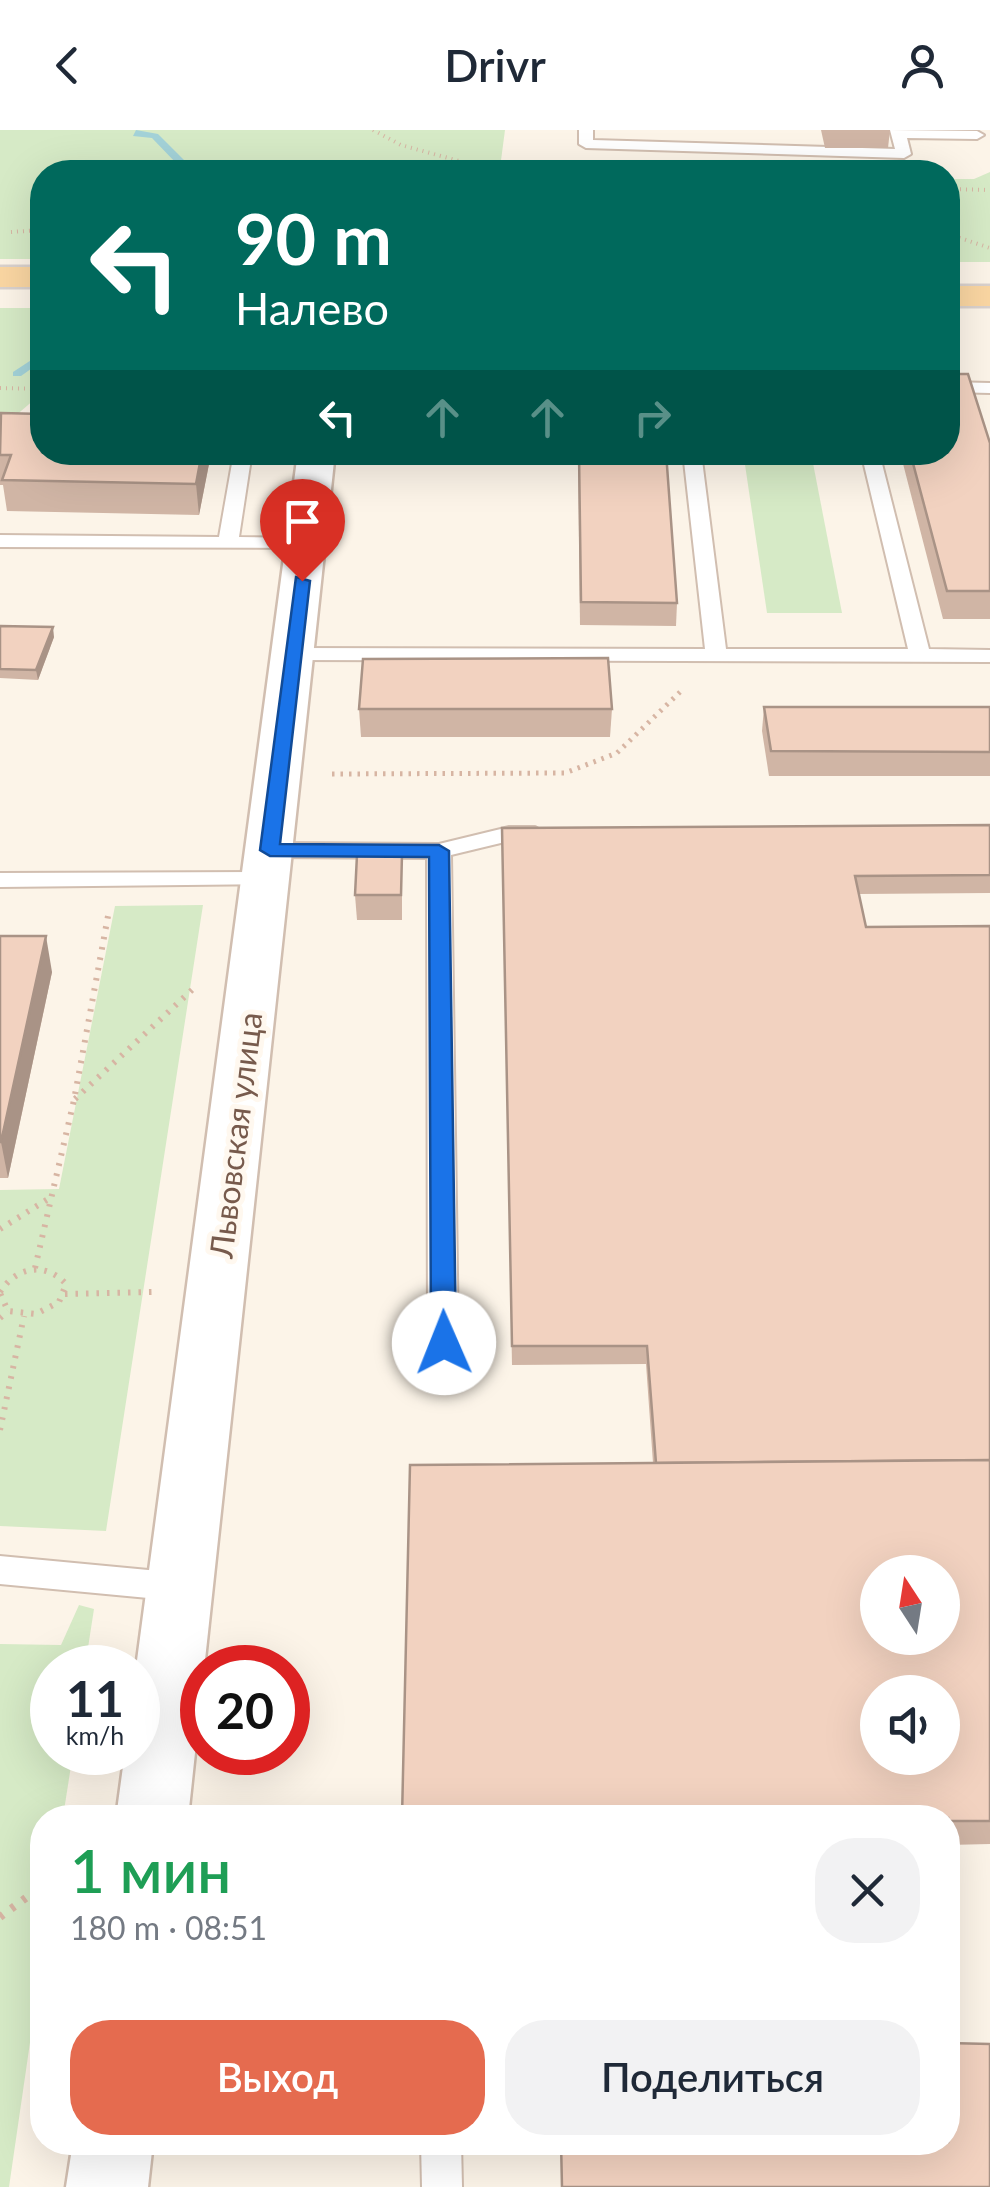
<!DOCTYPE html>
<html lang="ru">
<head>
<meta charset="utf-8">
<style>
  :root { --surface:#fff; --page:#f2f2f3; --text:#1f2937; --muted:#747a83; --accent:#e56b4f }
  body { margin:0; font-family:Lato,sans-serif; background:var(--page); color:var(--text); height:100vh; display:flex; flex-direction:column; font-size:38px; white-space:nowrap }
  * { box-sizing:border-box; margin:0 }
  p { font-size:32px; color:var(--muted) }
  .icon { flex:none; width:55px; height:55px; fill:none; stroke:currentColor; stroke-width:2; stroke-linecap:round; stroke-linejoin:round }
  .map { position:relative; flex:1; overflow:hidden }
  .panel { position:absolute; left:30px; top:1675px; width:930px; height:350px; display:flex; flex-direction:column; background:var(--surface); border-radius:40px; box-shadow:0 10px 40px #0002 }
  .panel>* { flex:none }
  .guide { position:absolute; left:30px; top:30px; width:930px; height:305px; border-radius:40px; box-shadow:0 10px 40px #0002; background:#00695c; color:#fff; overflow:hidden }
  .needle { width:65px; rotate:348deg }
  .buttons { position:absolute; left:860px; top:1425px; display:grid; gap:20px }
  .buttons a { display:grid; place-items:center; width:100px; height:100px; border-radius:50%; background:var(--surface); box-shadow:0 10px 40px #0002; font-size:50px }
  .speed { position:absolute; left:30px; top:1515px; display:flex; gap:20px; font-size:50px; font-weight:700; text-align:center }
  .speed>* { display:grid; place-content:center; width:130px; height:130px; border-radius:50%; background:var(--surface); box-shadow:0 10px 40px #0002; line-height:1 }
  .speed small { font-size:25px; font-weight:400 }
  .speed .limit { border:15px solid #d22; background:#fff; color:#111 }
  .pin { position:absolute; display:grid; place-items:center; width:85px; height:85px; color:#fff; margin:-102px -42px; border-radius:50% 50% 50% 0; rotate:-45deg; box-shadow:0 0 10px #0007 }
  .pin .icon { rotate:45deg }
  .me { position:absolute; width:110px; margin:-55px; rotate:359deg; stroke-linejoin:round; filter:drop-shadow(0 0 8px #0008) }
  .turn { display:flex; align-items:center; gap:35px; height:210px; padding:0 40px; font-size:45px }
  .turn .icon { width:130px; height:130px; stroke-width:2.5 }
  .turn b { display:block; font-size:70px; line-height:85px }
  .lanes { display:flex; align-items:center; height:95px; padding:0 40px; background:#0003; justify-content:center; gap:50px; direction:ltr }
  .lanes .off { opacity:.35 }
  .round { display:grid; place-items:center; flex:none; width:105px; height:105px; border-radius:40px; background:var(--page) }
  .head { display:flex; align-items:center; justify-content:space-between; height:170px; padding:0 40px }
  h1 { font-size:60px; font-weight:600; line-height:75px; color:#1e9e55 }
  .button { display:flex; gap:20px; margin-top:auto; padding:20px 40px }
  .button a { flex:1; height:115px; border-radius:40px; background:var(--accent); color:#fff; font-size:40px; font-weight:600; line-height:115px; text-align:center }
  .button a+a { background:var(--page); color:var(--text) }
  header { display:flex; justify-content:space-between; align-items:center; height:130px; padding:0 40px; background:var(--surface); font-size:45px; font-weight:600 }
  .map>svg:first-child { display:block }
  .green { fill:#d6eac6 }
  .lines { fill:none; stroke-linecap:round; stroke-linejoin:round }
  .stream { fill:#a3d2d8; fill-rule:evenodd }
  .service-casing { stroke:#d1beb0; stroke-width:4 }
  .minor-casing { stroke:#d1beb0; stroke-width:5 }
  .primary-casing { stroke:#d9d1cd; stroke-width:5 }
  .path-far3 { stroke:#d7b5a3; stroke-width:4; stroke-dasharray:1 5; stroke-linecap:butt }
  .path-far2 { stroke:#d7b5a3; stroke-width:5; stroke-dasharray:2.5 6; stroke-linecap:butt }
  .path-far1 { stroke:#d7b5a3; stroke-width:6; stroke-dasharray:2.5 8; stroke-linecap:butt }
  .path { stroke:#d7b5a3; stroke-width:8; stroke-dasharray:4 10; stroke-linecap:butt }
  .service { fill:#fff; fill-rule:evenodd }
  .minor { fill:#fff; fill-rule:evenodd }
  .primary { fill:#fad6a2; fill-rule:evenodd }
  .wall { fill:#d0b5a5 }
  .shaded-wall { fill:#a99386 }
  .building { fill:#f2d2c0; stroke:#a99386; stroke-width:2.5; fill-rule:evenodd }
  .route { fill:#1a73e8; stroke:#114b97; stroke-width:2.5 }
  .labels { text-anchor:middle; dominant-baseline:central; stroke-width:10; stroke-linejoin:round; paint-order:stroke }
  .street-label { font-size:32px; fill:#775a4c; stroke:#fff8ef }
</style>
</head>
<body>
<header><svg class="icon" aria-label="back" viewBox="0 0 24 24"><path d="M15 5l-7 7 7 7"/></svg>Drivr<svg class="icon" aria-label="person" viewBox="0 0 24 24"><circle cx="12" cy="8" r="4"/><path d="M4 21q1-7 8-7t8 7"/></svg></header>
<div class="map">
<svg width="990" height="2057" viewBox="0 0 990 2057">
  <rect width="100%" height="100%" fill="#fcf4e8"/>
  <g class="green">
    <path d="M 0,0 L 505,0 L 500,38 L 691,42 L 42,42 L 42,129 L 0,129 Z"/>
    <path d="M 990,42 L 990,132 L 948,132 L 948,49 L 974,49 Z"/>
    <path d="M 0,178 L 42,178 L 42,263 L 0,299 Z"/>
    <path d="M 744,328 L 812,328 L 842,483 L 767,483 Z"/>
    <path d="M 203,775 L 106,1401 L 0,1396 L 0,1060 L 59,1059 L 115,776 Z"/>
    <path d="M 79,1475 L 94,1479 L 85,1537 L 52,1538 L 52,1622 L 73,1623 L 63,1687 L 42,1688 L 42,1830 L 9,2057 L 0,2057 L 0,1514 L 61,1515 Z"/>
  </g>
  <g class="lines">
    <g class="stream">
      <path d="M 136,0 L 158,4 L 188,34 L 188,38 L 159,42 L 178,35 L 152,8 L 133,6 Z"/>
      <path d="M 42,223 L 42,231 L 21,246 L 13,246 L 13,242 Z"/>
    </g>
    <g class="service-casing">
      <g id="service">
        <path d="M 579,0 L 593,0 L 593,10 L 895,19 L 890,0 L 977,1 L 984,5 L 977,9 L 907,8 L 911,24 L 904,28 L 586,18 L 579,14 Z"/>
        <path d="M 948,252 L 990,253 L 990,263 L 948,262 Z"/>
        <path d="M 234,322 L 252,322 L 239,407 L 306,408 L 316,414 L 313,418 L 0,417 L 0,405 L 219,407 Z"/>
        <path d="M 683,322 L 701,322 L 726,519 L 908,519 L 861,322 L 879,322 L 929,519 L 990,520 L 990,532 L 293,530 L 282,524 L 293,518 L 705,519 Z"/>
        <path d="M 509,697 L 535,697 L 547,704 L 535,711 L 509,711 L 451,725 L 458,1213 L 454,1221 L 443,1224 L 432,1221 L 428,1213 L 427,728 L 270,727 L 258,720 L 270,713 L 439,714 Z"/>
        <path d="M 265,742 L 277,749 L 273,754 L 0,757 L 0,743 Z"/>
        <path d="M 0,1426 L 180,1443 L 192,1447 L 196,1457 L 192,1467 L 180,1471 L 0,1454 Z"/>
        <path d="M 421,2012 L 461,2012 L 462,2057 L 422,2057 Z"/>
      </g>
    </g>
    <g class="minor-casing">
      <g id="minor">
        <path d="M 298,322 L 335,322 L 188,1688 L 116,1688 L 125,1622 L 138,1622 L 136,1538 Z"/>
        <path d="M 73,2012 L 153,2012 L 148,2057 L 66,2057 Z"/>
      </g>
    </g>
    <g class="primary-casing">
      <g id="primary">
        <rect x="0" y="137" width="42" height="20"/>
        <rect x="948" y="156" width="42" height="20"/>
      </g>
    </g>
    <g class="path-far3">
      <path d="M 373,0 L 401,15 L 499,42"/>
      <path d="M 948,59 L 990,60"/>
      <path d="M 11,102 L 42,100"/>
      <path d="M 948,104 L 990,118"/>
      <path d="M 0,258 L 42,259"/>
    </g>
    <path class="path-far2" d="M 332,644 L 565,643 L 617,623 L 680,562"/>
    <g class="path-far1">
      <path d="M 75,969 L 194,858"/>
      <path d="M 0,1099 L 48,1069"/>
      <path d="M 35,1138 L 74,970 L 108,786"/>
      <path d="M 0,1162 C 16,1137 45,1131 66,1154 L 59,1172 L 36,1184 L 8,1181 L 0,1163"/>
      <path d="M 65,1164 L 154,1162"/>
      <path d="M 0,1188 L 8,1181"/>
      <path d="M 0,1300 L 24,1186"/>
    </g>
    <path class="path" d="M 0,1787 L 42,1756"/>
    <use href="#service" class="service"/>
    <use href="#minor" class="minor"/>
    <use href="#primary" class="primary"/>
  </g>
  <g class="wall">
    <path d="M 821,0 L 890,0 L 888,18 L 825,18 Z"/>
    <path d="M 0,286 L 42,322 L 209,334 L 199,385 L 7,381 L 3,355 L 0,355 Z"/>
    <path d="M 990,313 L 990,489 L 943,489 L 900,322 L 948,322 Z"/>
    <path d="M 578,322 L 666,322 L 677,473 L 676,496 L 580,495 Z"/>
    <path d="M 0,496 L 54,507 L 38,550 L 0,548 Z"/>
    <path d="M 764,577 L 990,577 L 990,646 L 769,646 L 762,601 Z"/>
    <path d="M 359,579 L 612,579 L 610,607 L 361,607 Z"/>
    <path d="M 990,695 L 990,763 L 859,764 L 866,797 L 990,796 L 990,1714 L 948,1715 L 948,1688 L 653,1333 L 646,1234 L 512,1235 L 502,698 Z"/>
    <path d="M 402,724 L 402,790 L 357,790 L 355,765 Z"/>
    <path d="M 0,806 L 52,842 L 8,1048 L 0,1048 Z"/>
  </g>
  <g class="shaded-wall">
    <path d="M 202,322 L 208,322 L 209,334 L 199,385 L 196,354 Z"/>
    <path d="M 53,497 L 54,507 L 38,550 L 36,540 Z"/>
    <path d="M 46,806 L 52,842 L 8,1048 L 1,1012 Z"/>
  </g>
  <g class="building">
    <path d="M 948,244 L 968,244 L 990,313 L 990,461 L 947,461 L 910,322 L 948,322 Z"/>
    <path d="M 1,283 L 42,284 L 42,322 L 202,322 L 196,354 L 2,350 L 11,325 L 0,325 Z"/>
    <path d="M 579,322 L 666,322 L 677,473 L 581,472 Z"/>
    <path d="M 0,496 L 53,497 L 36,540 L 0,539 Z"/>
    <path d="M 608,528 L 612,579 L 359,579 L 363,529 Z"/>
    <path d="M 764,577 L 990,577 L 990,622 L 771,621 Z"/>
    <path d="M 990,695 L 990,745 L 855,746 L 866,797 L 990,796 L 990,1330 L 656,1333 L 647,1216 L 512,1216 L 502,698 Z"/>
    <path d="M 402,724 L 401,765 L 355,765 L 357,725 Z"/>
    <path d="M 0,806 L 46,806 L 1,1012 L 0,1012 Z"/>
    <path d="M 990,1330 L 990,1691 L 948,1691 L 948,1688 L 402,1688 L 410,1335 ZM 878,1442 L 942,1442 L 942,1508 L 878,1508 ZM 878,1562 L 942,1562 L 942,1628 L 878,1628 Z"/>
    <path d="M 948,1913 L 990,1914 L 990,2057 L 562,2057 L 561,2012 L 948,2012 Z"/>
  </g>
  <path class="route" d="M 296,447 L 310,451 L 280,714 L 439,715 L 449,721 L 456,1213 L 452,1219 L 435,1219 L 431,1213 L 429,727 L 270,726 L 260,720 Z"/>
  <g class="labels">
    <g class="street-label">
      <text transform="translate(235 1005) rotate(-83)">Львовская улица</text>
    </g>
  </g>
</svg>
<div class="buttons">
<a><svg class="needle" viewBox="-14 -14 28 28"><path d="M0-13l5 13h-10z" fill="#e53935"/><path d="M0 13l5-13h-10z" fill="#747a83"/></svg></a>
<a><svg class="icon" aria-label="sound" viewBox="0 0 24 24"><path d="M4 9h4l5-4v14l-5-4H4zM17 9q2 3 0 6"/></svg></a>
</div>
<div class="speed"><div>11<small>km/h</small></div><div class="limit">20</div></div>
<div class="pin" style="left:302px;top:451px;background:#d93025"><svg class="icon" aria-label="arrive" viewBox="0 0 24 24"><path d="M6 21V4h12l-3 4 3 4H6"/></svg></div>
<svg class="me" style="left:444px;top:1213px" viewBox="-20 -20 40 40"><circle r="19" fill="#fff"/><path d="M0-13L10 11 0 6-10 11z" fill="#1a73e8"/></svg>
<div class="guide">
<div class="turn"><svg class="icon" aria-label="left" viewBox="0 0 24 24"><path d="M17 20v-9H6M10 6l-5 5 5 5"/></svg><div><b>90 m</b>Налево</div></div>
<div class="lanes"><svg class="icon" aria-label="left" viewBox="0 0 24 24"><path d="M17 20v-9H6M10 6l-5 5 5 5"/></svg><svg class="icon off" aria-label="ahead" viewBox="0 0 24 24"><path d="M12 20V5M6 11l6-6 6 6"/></svg><svg class="icon off" aria-label="ahead" viewBox="0 0 24 24"><path d="M12 20V5M6 11l6-6 6 6"/></svg><svg class="icon off" aria-label="right" viewBox="0 0 24 24"><path d="M7 20v-9h11M14 6l5 5-5 5"/></svg></div>
</div>
<section class="panel">
<div class="head"><div><h1>1 мин</h1><p>180 m · 08:51</p></div><a class="round"><svg class="icon" aria-label="close" viewBox="0 0 24 24"><path d="M6 6l12 12M18 6L6 18"/></svg></a></div>
<div class="button"><a>Выход</a><a>Поделиться</a></div>
</section>
</div>
</body>
</html>
